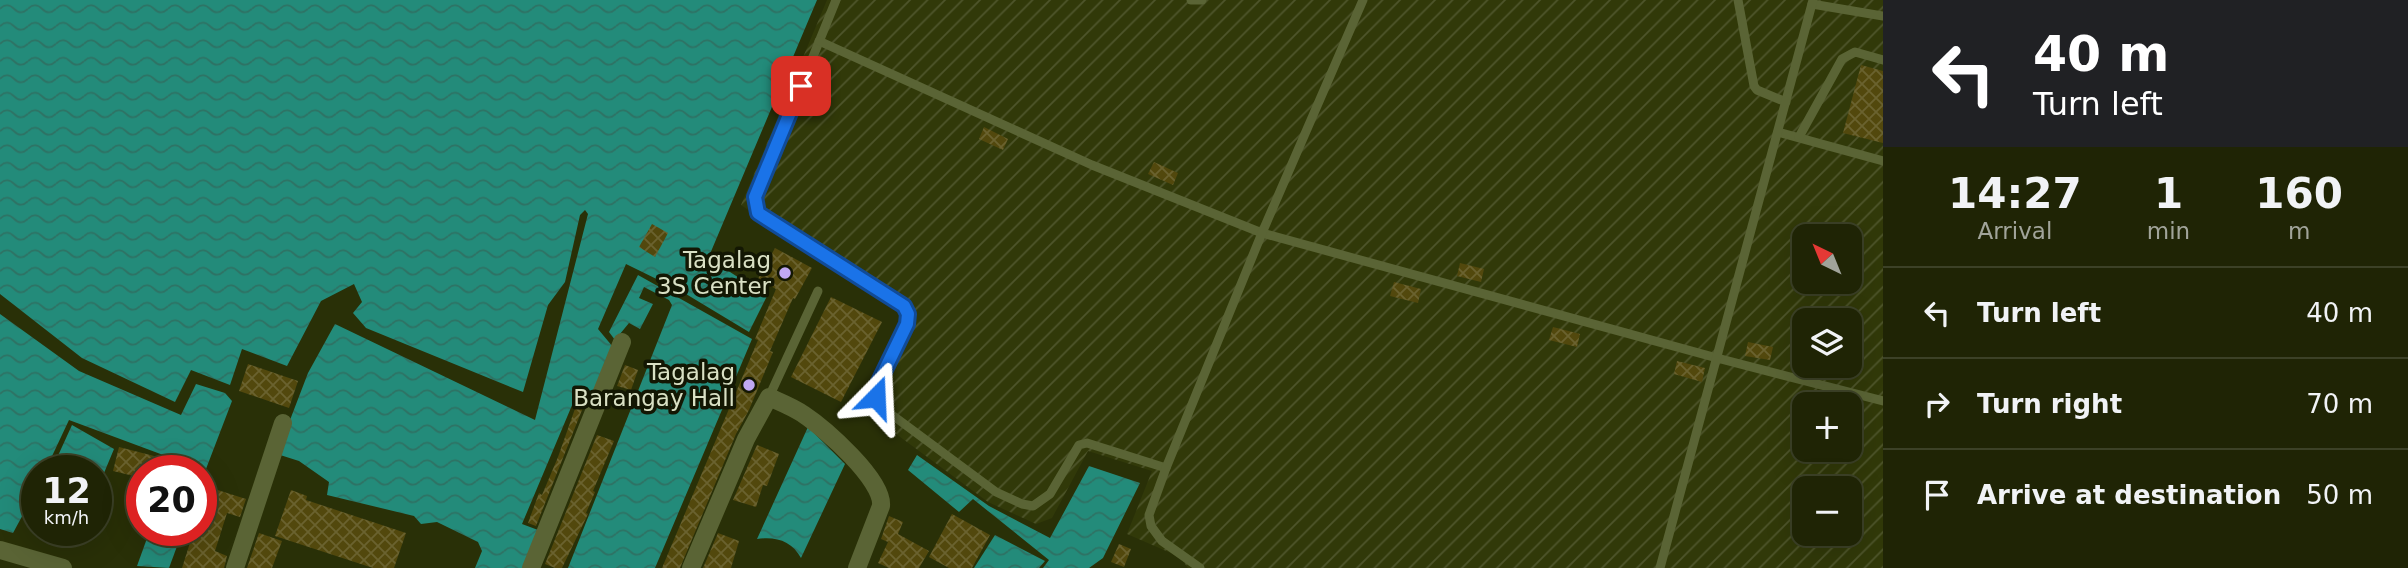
<!DOCTYPE html>
<html lang="en">
<head>
<meta charset="utf-8">
<style>
  :root { --surface:#1f2405; --page:#2c3013; --text:#f1f3f6; --muted:#a1a49a; --line:#3c4127 }
  body { margin:0; font-family:"DejaVu Sans",sans-serif; background:var(--page); color:var(--text); height:100vh; display:flex; flex-direction:column; font-size:26px; white-space:nowrap }
  * { box-sizing:border-box; margin:0 }
  p { font-size:23px; color:var(--muted) }
  .icon { flex:none; width:38px; height:38px; fill:none; stroke:currentColor; stroke-width:2; stroke-linecap:round; stroke-linejoin:round }
  .map { position:relative; flex:1; overflow:hidden }
  .side { display:flex; flex-direction:column; background:var(--surface); width:525px }
  .side>* { flex:none }
  .hud { background:#202124; color:#fff; overflow:hidden }
  .needle { width:46px; rotate:317deg }
  .controls { position:absolute; left:1792px; top:224px; display:grid; gap:14px }
  .controls a { display:grid; place-items:center; width:70px; height:70px; border-radius:14px; background:var(--surface); box-shadow:0 7px 28px #0002,0 0 0 2px var(--line); font-size:35px }
  .speed { position:absolute; left:21px; top:455px; display:flex; gap:14px; font-size:35px; font-weight:700; text-align:center }
  .speed>* { display:grid; place-content:center; width:91px; height:91px; border-radius:50%; background:var(--surface); box-shadow:0 7px 28px #0002,0 0 0 2px var(--line); line-height:1 }
  .speed small { font-size:18px; font-weight:400 }
  .speed .limit { border:10px solid #d22; background:#fff; color:#111 }
  .pin { position:absolute; display:grid; place-items:center; width:60px; height:60px; color:#fff; margin:-30px; border-radius:14px; box-shadow:0 4px 10px #0006 }
  .me { position:absolute; width:77px; margin:-38px; rotate:21deg; stroke-linejoin:round; filter:drop-shadow(0 0 5px #0008) }
  .turn { display:flex; align-items:center; gap:24px; height:147px; padding:0 35px; font-size:32px }
  .turn .icon { width:91px; height:91px; stroke-width:2.5 }
  .turn b { display:block; font-size:49px; line-height:60px }
  .eta { display:flex; justify-content:space-evenly; align-items:center; height:119px; text-align:center }
  .eta b { font-size:42px; font-weight:800; line-height:49px }
  ul { padding:0; list-style:none }
  li { display:flex; align-items:center; gap:21px; height:91px; padding:0 35px; border-top:2px solid var(--line) }
  li div { flex:1 }
  li b { display:block; font-size:26px }
  li em { font-style:normal }
  main { display:flex; flex:1; min-height:0 }
  .map>svg:first-child { display:block }
  .industrial { fill:url(#industrial-furrows); fill-rule:evenodd }
  .water { fill:url(#water-waves) }
  .building { fill:url(#building-cross-hatch) }
  .lines { fill:none; stroke-linecap:round; stroke-linejoin:round }
  .service { stroke:#5a6435; stroke-width:9 }
  .minor { stroke:#5a6435; stroke-width:18 }
  .route-casing { stroke:#114b97; stroke-width:18 }
  .route { stroke:#1a73e8; stroke-width:12 }
  .poi-dot { fill:#c0a8f3; stroke:#131703; stroke-width:2.5 }
  .labels { text-anchor:middle; dominant-baseline:central; stroke-width:7; stroke-linejoin:round; paint-order:stroke }
  .poi-label { font-size:23px; fill:#d9e0c4; stroke:#131703; text-anchor:end }
</style>
</head>
<body>
<main>
<div class="map">
<svg width="1883" height="568" viewBox="0 0 1883 568">
  <defs>
    <pattern id="industrial-furrows" width="10" height="10" patternUnits="userSpaceOnUse" patternTransform="scale(1.75)"><rect width="10" height="10" fill="#313909"/><path d="M-1 1l2-2M0 10L10 0M9 11l2-2" fill="none" stroke="#4e552b"/></pattern>
    <pattern id="water-waves" width="16" height="10" patternUnits="userSpaceOnUse" patternTransform="scale(1.75)"><rect width="16" height="10" fill="#238b7a"/><path d="M0 5q4-4 8 0t8 0" fill="none" stroke="#2e7264"/></pattern>
    <pattern id="building-cross-hatch" width="8" height="8" patternUnits="userSpaceOnUse" patternTransform="scale(1.75)"><rect width="8" height="8" fill="#52480d"/><path d="M0 0l8 8M0 8l8-8" fill="none" stroke="#6a622f"/></pattern>
  </defs>
  <rect width="100%" height="100%" fill="#293007"/>
  <path class="industrial" d="M 827,0 L 1883,0 L 1883,568 L 1188,568 L 1180,557 L 1127,534 L 1152,471 L 1088,451 L 1052,518 L 1036,524 L 988,502 L 857,405 L 906,316 L 741,205 ZM 1804,236 L 1850,236 L 1850,282 L 1804,282 ZM 1804,320 L 1850,320 L 1850,366 L 1804,366 ZM 1804,404 L 1850,404 L 1850,450 L 1804,450 ZM 1804,488 L 1850,488 L 1850,534 L 1804,534 Z"/>
  <g class="water">
    <path d="M 0,0 L 817,0 L 707,261 L 730,272 L 767,296 L 749,332 L 681,291 L 626,264 L 598,329 L 613,347 L 593,392 L 578,391 L 522,524 L 538,530 L 523,568 L 475,568 L 482,551 L 478,542 L 437,522 L 421,524 L 414,516 L 327,495 L 329,482 L 299,461 L 277,454 L 308,373 L 335,324 L 535,420 L 588,214 L 585,210 L 580,215 L 565,282 L 548,305 L 523,392 L 366,328 L 353,313 L 362,302 L 354,284 L 321,301 L 287,366 L 242,349 L 230,385 L 191,370 L 175,402 L 82,358 L 0,294 Z"/>
    <path d="M 638,275 L 752,339 L 655,568 L 568,568 L 672,305 L 669,300 L 644,287 L 639,298 L 653,304 L 640,329 L 629,323 L 615,340 L 609,332 Z"/>
    <path d="M 0,314 L 79,371 L 181,415 L 196,384 L 225,393 L 232,401 L 201,482 L 201,471 L 170,471 L 174,459 L 69,420 L 45,471 L 37,471 L 34,507 L 26,509 L 13,533 L 0,529 Z"/>
    <path d="M 72,425 L 114,449 L 104,473 L 75,464 L 72,471 L 51,471 Z"/>
    <path d="M 808,427 L 845,464 L 801,558 C 792,541 776,536 757,539 Z"/>
    <path d="M 917,455 L 989,506 L 1050,538 L 1089,466 L 1140,483 L 1103,558 L 1089,568 L 1043,568 L 1049,560 L 973,499 L 959,512 L 908,470 Z"/>
    <path d="M 150,530 L 183,530 L 169,568 L 137,566 Z"/>
    <path d="M 995,535 L 1045,561 L 1039,568 L 974,568 Z"/>
  </g>
  <g class="building">
    <path d="M 1861,65 L 1883,71 L 1883,143 L 1843,133 Z"/>
    <path d="M 984,127 L 1008,139 L 1003,150 L 979,139 Z"/>
    <path d="M 1154,162 L 1178,173 L 1173,185 L 1148,174 Z"/>
    <path d="M 652,224 L 668,233 L 655,257 L 639,247 Z"/>
    <path d="M 775,248 L 812,268 L 795,299 L 793,298 L 770,351 L 773,352 L 749,410 L 736,434 L 680,568 L 662,568 L 758,340 L 755,339 L 776,289 L 758,279 Z"/>
    <path d="M 1460,263 L 1484,269 L 1481,282 L 1457,276 Z"/>
    <path d="M 1394,282 L 1421,289 L 1418,303 L 1390,296 Z"/>
    <path d="M 831,297 L 882,322 L 841,402 L 791,377 Z"/>
    <path d="M 1553,327 L 1580,334 L 1577,347 L 1549,340 Z"/>
    <path d="M 1748,342 L 1773,347 L 1770,360 L 1745,356 Z"/>
    <path d="M 1677,361 L 1705,368 L 1702,382 L 1674,374 Z"/>
    <path d="M 248,364 L 298,381 L 289,408 L 239,391 Z"/>
    <path d="M 625,365 L 638,370 L 631,390 L 617,386 Z"/>
    <path d="M 577,403 L 584,405 L 536,526 L 528,523 L 539,493 L 542,495 L 558,457 Z"/>
    <path d="M 597,435 L 614,441 L 593,491 L 595,492 L 586,513 L 588,514 L 562,568 L 555,568 L 545,564 Z"/>
    <path d="M 757,445 L 779,454 L 767,486 L 763,485 L 756,507 L 733,500 Z"/>
    <path d="M 119,447 L 193,466 L 192,471 L 142,471 L 142,478 L 113,471 Z"/>
    <path d="M 205,486 L 246,499 L 240,517 L 227,513 L 215,551 L 227,556 L 224,568 L 182,568 L 194,530 L 201,530 L 201,495 Z"/>
    <path d="M 291,490 L 307,496 L 306,500 L 406,533 L 394,568 L 373,568 L 275,536 Z"/>
    <path d="M 952,514 L 990,535 L 972,568 L 949,568 L 929,557 Z"/>
    <path d="M 889,516 L 903,522 L 898,534 L 929,551 L 919,568 L 889,568 L 878,563 L 888,542 L 881,539 Z"/>
    <path d="M 259,533 L 282,541 L 272,568 L 247,568 Z"/>
    <path d="M 718,533 L 739,541 L 731,568 L 703,568 Z"/>
    <path d="M 1119,544 L 1131,549 L 1124,567 L 1111,562 Z"/>
  </g>
  <g class="lines">
    <g class="service">
      <path d="M 836,0 L 756,197 L 758,213 L 904,306 L 908,314 L 907,324 L 877,386 L 876,397 L 880,406 L 996,492 L 1022,504 L 1033,506 L 1050,494 L 1079,445 L 1087,443 L 1166,468"/>
      <path d="M 1191,0 L 1202,0"/>
      <path d="M 1738,0 L 1754,86 L 1757,90 L 1786,102"/>
      <path d="M 1812,4 L 1883,16"/>
      <path d="M 819,41 L 1092,165 L 1262,233 L 1717,358 L 1883,401"/>
      <path d="M 1778,132 L 1883,161"/>
      <path d="M 1799,137 L 1842,59 L 1855,52 L 1883,60"/>
      <path d="M 769,397 L 818,291"/>
      <path d="M 1200,568 L 1162,541 L 1151,526 L 1149,515 L 1166,468 L 1262,233 L 1363,0"/>
      <path d="M 1660,568 L 1813,0"/>
    </g>
    <g class="minor">
      <path d="M 0,550 L 63,568"/>
      <path d="M 235,568 L 283,423"/>
      <path d="M 531,568 L 622,342"/>
      <path d="M 691,568 L 746,439 L 769,397 C 780,402 793,407 803,414 C 824,428 884,480 881,506 L 857,568"/>
    </g>
  </g>
  <g class="lines">
    <g class="route-casing">
      <path id="route" d="M 801,86 L 755,197 L 758,213 L 904,306 L 908,314 L 907,324 L 877,386 L 876,397"/>
    </g>
    <use href="#route" class="route"/>
  </g>
  <g class="poi-dot">
    <circle cx="785" cy="273" r="7"/>
    <circle cx="749" cy="385" r="7"/>
  </g>
  <g class="labels">
    <g class="poi-label">
      <text x="771" y="260">Tagalag<tspan x="771" dy="26">3S Center</tspan></text>
      <text x="735" y="372">Tagalag<tspan x="735" dy="26">Barangay Hall</tspan></text>
    </g>
  </g>
</svg>
<div class="controls">
<a><svg class="needle" viewBox="-14 -14 28 28"><path d="M0-13l5 13h-10z" fill="#e53935"/><path d="M0 13l5-13h-10z" fill="#a1a49a"/></svg></a>
<a><svg class="icon" aria-label="layers" viewBox="0 0 24 24"><path d="M12 4l9 5-9 5-9-5zM3 14l9 5 9-5"/></svg></a>
<a>+</a>
<a>−</a>
</div>
<div class="speed"><div>12<small>km/h</small></div><div class="limit">20</div></div>
<div class="pin" style="left:801px;top:86px;background:#d93025"><svg class="icon" aria-label="arrive" viewBox="0 0 24 24"><path d="M6 21V4h12l-3 4 3 4H6"/></svg></div>
<svg class="me" style="left:876px;top:397px" viewBox="-20 -20 40 40"><path d="M0-17L14 15 0 8-14 15z" fill="#1a73e8" stroke="#fff" stroke-width="4"/></svg>
</div>
<section class="side">
<div class="hud">
<div class="turn"><svg class="icon" aria-label="left" viewBox="0 0 24 24"><path d="M17 20v-9H6M10 6l-5 5 5 5"/></svg><div><b>40 m</b>Turn left</div></div>
</div>
<div class="eta">
<div><b>14:27</b><p>Arrival</p></div>
<div><b>1</b><p>min</p></div>
<div><b>160</b><p>m</p></div>
</div>
<ul>
<li><svg class="icon" aria-label="left" viewBox="0 0 24 24"><path d="M17 20v-9H6M10 6l-5 5 5 5"/></svg><div><b>Turn left</b></div><em>40 m</em></li>
<li><svg class="icon" aria-label="right" viewBox="0 0 24 24"><path d="M7 20v-9h11M14 6l5 5-5 5"/></svg><div><b>Turn right</b></div><em>70 m</em></li>
<li><svg class="icon" aria-label="arrive" viewBox="0 0 24 24"><path d="M6 21V4h12l-3 4 3 4H6"/></svg><div><b>Arrive at destination</b></div><em>50 m</em></li>
</ul>
</section>
</main>
</body>
</html>
